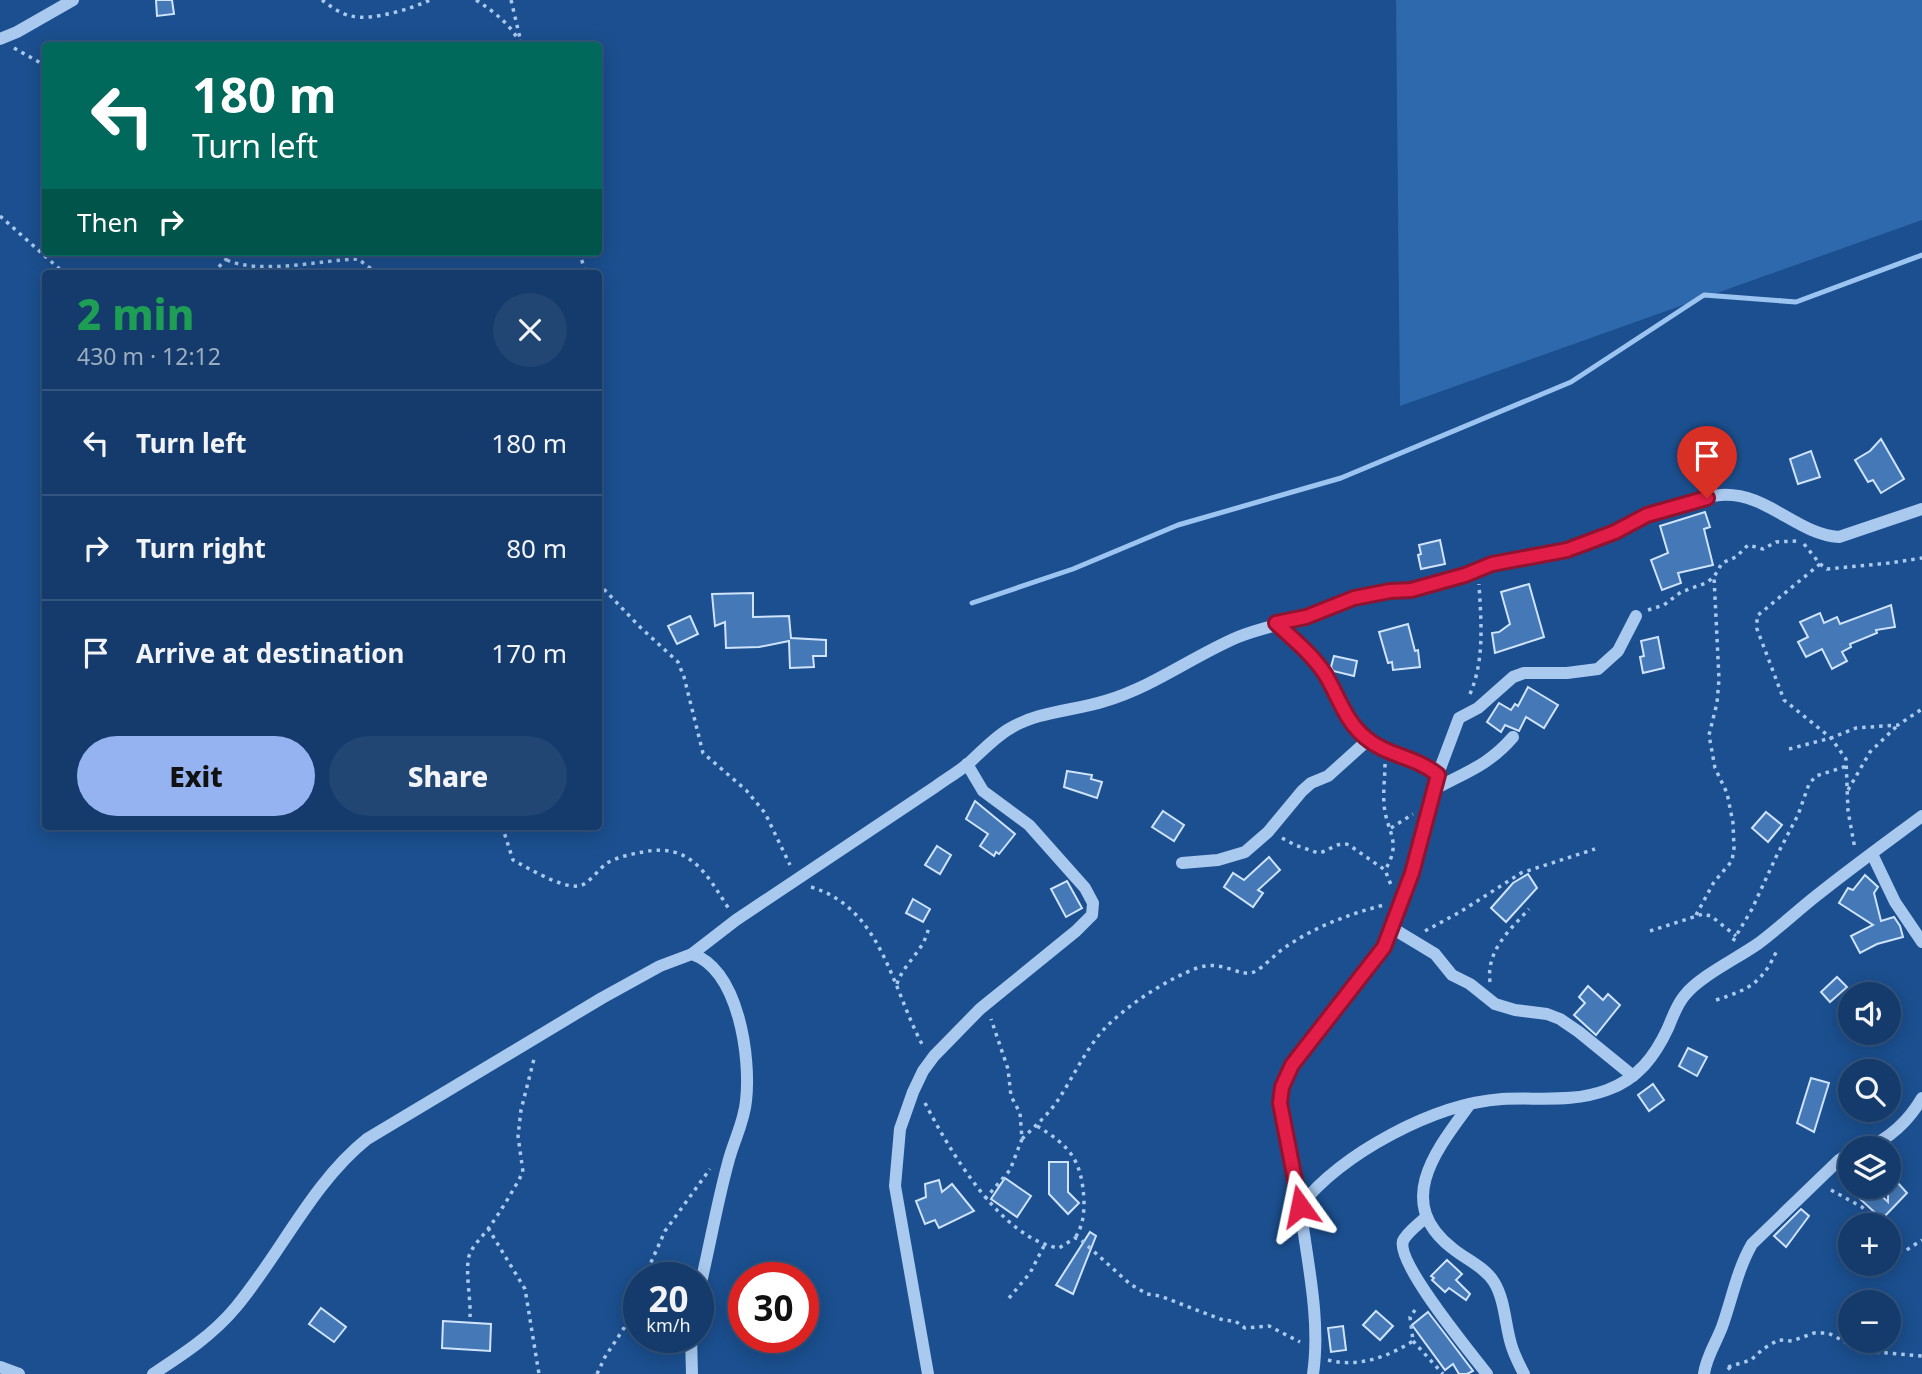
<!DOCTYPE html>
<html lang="en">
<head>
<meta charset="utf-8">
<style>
  :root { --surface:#143b6b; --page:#214673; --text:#f1f3f6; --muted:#9dadc1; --line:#33557e; --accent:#95b2f1 }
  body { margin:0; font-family:"Noto Sans",sans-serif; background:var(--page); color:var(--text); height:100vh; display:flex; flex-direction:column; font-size:26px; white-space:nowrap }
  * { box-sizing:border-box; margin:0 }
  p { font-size:23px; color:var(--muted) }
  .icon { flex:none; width:38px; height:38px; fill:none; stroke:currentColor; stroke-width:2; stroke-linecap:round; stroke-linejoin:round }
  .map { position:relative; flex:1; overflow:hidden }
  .panel { position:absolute; left:42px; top:270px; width:560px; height:560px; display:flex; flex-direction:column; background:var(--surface); border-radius:7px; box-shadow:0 4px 18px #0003,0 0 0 2px var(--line) }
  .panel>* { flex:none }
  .banner { position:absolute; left:42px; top:42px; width:560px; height:214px; border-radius:7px; box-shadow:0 4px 18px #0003,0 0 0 2px var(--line); background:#00695c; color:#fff; overflow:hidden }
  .fabs { position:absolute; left:1838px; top:982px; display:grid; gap:14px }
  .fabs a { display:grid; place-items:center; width:63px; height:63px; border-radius:50%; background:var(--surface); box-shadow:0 4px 18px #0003,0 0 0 2px var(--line); font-size:35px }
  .speed { position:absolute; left:623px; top:1262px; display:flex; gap:14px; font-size:35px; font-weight:700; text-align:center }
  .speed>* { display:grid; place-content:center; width:91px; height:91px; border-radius:50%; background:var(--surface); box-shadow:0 4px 18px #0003,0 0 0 2px var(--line); line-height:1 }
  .speed small { font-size:18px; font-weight:400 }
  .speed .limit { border:10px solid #d22; background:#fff; color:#111 }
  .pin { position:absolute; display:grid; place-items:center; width:60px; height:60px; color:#fff; margin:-72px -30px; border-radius:50% 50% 50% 0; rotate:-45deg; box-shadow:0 0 7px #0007 }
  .pin .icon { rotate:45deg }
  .me { position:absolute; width:77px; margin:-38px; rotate:348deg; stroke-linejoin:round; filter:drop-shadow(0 0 5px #0008) }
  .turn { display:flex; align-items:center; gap:24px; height:147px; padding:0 35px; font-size:32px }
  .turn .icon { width:91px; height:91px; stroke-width:2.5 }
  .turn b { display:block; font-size:49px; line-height:60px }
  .then { display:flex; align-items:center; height:66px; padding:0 35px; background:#0003; gap:14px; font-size:26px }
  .round { display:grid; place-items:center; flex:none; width:74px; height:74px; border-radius:37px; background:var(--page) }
  .overview { display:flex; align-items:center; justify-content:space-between; height:119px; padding:0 35px }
  h1 { font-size:42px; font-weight:800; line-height:52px; color:#1e9e55 }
  .button { display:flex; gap:14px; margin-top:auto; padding:14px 35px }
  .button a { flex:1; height:80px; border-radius:42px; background:var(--accent); color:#111; font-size:28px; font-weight:800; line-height:80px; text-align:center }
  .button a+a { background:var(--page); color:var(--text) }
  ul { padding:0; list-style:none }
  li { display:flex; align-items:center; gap:21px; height:105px; padding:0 35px; border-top:2px solid var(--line) }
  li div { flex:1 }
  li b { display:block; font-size:26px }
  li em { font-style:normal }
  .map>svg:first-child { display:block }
  .green { fill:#2e69ad }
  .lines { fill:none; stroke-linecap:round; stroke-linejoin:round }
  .stream { stroke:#9cc4f0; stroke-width:5 }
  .building { fill:#4478b7; stroke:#cfe3fa; stroke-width:2 }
  .path { stroke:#a9c9ee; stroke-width:3.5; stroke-dasharray:3.5 5; stroke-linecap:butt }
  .minor { stroke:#a9c9ee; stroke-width:12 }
  .route-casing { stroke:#92132f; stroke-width:18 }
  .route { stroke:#e11d48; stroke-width:12 }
</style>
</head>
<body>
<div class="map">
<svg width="1922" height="1374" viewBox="0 0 1922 1374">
  <rect width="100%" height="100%" fill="#1b4f8f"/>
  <path class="green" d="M 1396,0 L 1922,0 L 1922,220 L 1400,406 Z"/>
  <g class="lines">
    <path class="stream" d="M 972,603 L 1073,569 L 1178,525 L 1341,478 L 1571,382 L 1704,295 L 1796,302 L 1922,255"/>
  </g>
  <g class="building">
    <path d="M 156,0 L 172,0 L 174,14 L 157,16 Z"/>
    <path d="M 1881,439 L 1904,479 L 1881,493 L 1873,480 L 1868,482 L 1855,460 L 1870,451 Z"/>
    <path d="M 1811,451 L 1820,477 L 1798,484 L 1790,459 Z"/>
    <path d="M 1705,512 L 1710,527 L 1704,529 L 1713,565 L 1678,573 L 1681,583 L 1662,590 L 1651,560 L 1668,553 L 1660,526 Z"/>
    <path d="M 1440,540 L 1445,564 L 1421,569 L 1418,555 L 1421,554 L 1419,545 Z"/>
    <path d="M 1529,584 L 1544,637 L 1495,653 L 1492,633 L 1499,632 L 1510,624 L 1501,592 Z"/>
    <path d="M 753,593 L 753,617 L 789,616 L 791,638 L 826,640 L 826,656 L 813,656 L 814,667 L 790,668 L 789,641 L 759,647 L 726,648 L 725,622 L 715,626 L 712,594 Z"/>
    <path d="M 1891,605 L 1895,627 L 1876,630 L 1877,633 L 1850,644 L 1851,647 L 1842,652 L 1847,661 L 1832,669 L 1822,649 L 1806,657 L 1798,642 L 1808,637 L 1800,622 L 1820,613 L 1824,623 L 1837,617 L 1840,624 Z"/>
    <path d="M 690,616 L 698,634 L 677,644 L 668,626 Z"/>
    <path d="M 1408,624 L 1415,651 L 1418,650 L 1420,667 L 1393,670 L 1392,662 L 1388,663 L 1379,632 Z"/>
    <path d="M 1658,637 L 1664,668 L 1643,673 L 1640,657 L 1644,656 L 1641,641 Z"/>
    <path d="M 1334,656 L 1357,661 L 1354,676 L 1333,671 L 1331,667 Z"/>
    <path d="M 1528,687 L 1558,705 L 1544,728 L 1526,717 L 1519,731 L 1505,725 L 1501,732 L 1487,722 L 1499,703 L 1511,710 L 1515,704 L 1518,706 Z"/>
    <path d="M 1067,771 L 1092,775 L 1091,779 L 1102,782 L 1097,798 L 1064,787 Z"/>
    <path d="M 975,801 L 1015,834 L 999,854 L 996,852 L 994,856 L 980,846 L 988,834 L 966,819 Z"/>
    <path d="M 1163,811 L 1184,825 L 1174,841 L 1152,827 Z"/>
    <path d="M 1766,812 L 1782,825 L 1768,842 L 1752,828 Z"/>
    <path d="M 937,846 L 951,855 L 940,874 L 925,865 Z"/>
    <path d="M 1269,857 L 1280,870 L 1258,890 L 1263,893 L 1253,907 L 1224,887 L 1233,873 L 1244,880 Z"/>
    <path d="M 1528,874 L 1537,888 L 1506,922 L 1491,908 L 1513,883 Z"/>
    <path d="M 1865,875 L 1878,887 L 1874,893 L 1881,921 L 1894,917 L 1900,926 L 1903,937 L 1877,944 L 1860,953 L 1851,936 L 1873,925 L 1839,903 L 1848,888 L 1853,890 Z"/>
    <path d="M 1067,881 L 1082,908 L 1066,917 L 1051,889 Z"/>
    <path d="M 913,899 L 930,909 L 923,922 L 906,913 Z"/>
    <path d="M 1837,977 L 1847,987 L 1830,1002 L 1821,992 Z"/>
    <path d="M 1588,986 L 1603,1000 L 1608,994 L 1620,1005 L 1596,1035 L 1574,1015 L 1585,1003 L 1579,997 Z"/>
    <path d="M 1688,1048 L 1707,1057 L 1697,1076 L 1679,1066 Z"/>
    <path d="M 1811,1078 L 1829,1083 L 1814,1132 L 1797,1123 Z"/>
    <path d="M 1653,1084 L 1664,1100 L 1649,1111 L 1638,1095 Z"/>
    <path d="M 1049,1162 L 1068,1162 L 1068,1192 L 1079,1203 L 1068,1214 L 1049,1194 Z"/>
    <path d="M 1888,1172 L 1907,1193 L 1882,1219 L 1859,1198 L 1871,1186 L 1888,1202 Z"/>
    <path d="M 1005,1178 L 1031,1196 L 1017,1217 L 991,1199 Z"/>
    <path d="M 939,1180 L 942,1192 L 952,1184 L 974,1211 L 939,1228 L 935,1220 L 925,1224 L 916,1201 L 926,1197 L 925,1184 Z"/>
    <path d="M 1801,1209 L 1809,1216 L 1786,1247 L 1774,1236 Z"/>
    <path d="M 1090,1232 L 1096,1236 L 1073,1294 L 1056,1285 Z"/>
    <path d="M 1447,1260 L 1462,1274 L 1456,1280 L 1470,1294 L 1466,1300 L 1449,1288 L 1445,1292 L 1432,1280 L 1434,1278 L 1431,1276 Z"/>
    <path d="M 321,1308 L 346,1327 L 334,1342 L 309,1324 Z"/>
    <path d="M 1376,1311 L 1393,1326 L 1380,1340 L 1363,1325 Z"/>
    <path d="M 1428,1312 L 1445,1334 L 1473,1371 L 1467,1374 L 1459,1374 L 1453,1364 L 1445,1370 L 1412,1325 Z"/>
    <path d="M 443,1321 L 491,1324 L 490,1351 L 442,1348 Z"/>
    <path d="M 1343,1326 L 1346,1350 L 1331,1352 L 1328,1328 Z"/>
  </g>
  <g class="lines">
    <g class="path">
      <path d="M 322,0 C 330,6 341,14 351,16 C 372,21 411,9 430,0"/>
      <path d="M 476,0 C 496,13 511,25 522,46"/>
      <path d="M 511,0 L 520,38"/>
      <path d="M 14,48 L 46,66"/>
      <path d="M 0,216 L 64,273"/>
      <path d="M 579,252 L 586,273"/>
      <path d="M 227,260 C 260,275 321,260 358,259 L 377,273"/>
      <path d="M 213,273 L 233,252"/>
      <path d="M 1804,544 L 1820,564 L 1827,569 L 1890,563 L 1922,558"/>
      <path d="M 1820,564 L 1757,616 L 1757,629 L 1784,700 L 1831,738 L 1846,759 L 1848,811 L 1855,849"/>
      <path d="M 598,583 L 640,627 L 678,662 L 684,677 L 703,753 L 746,790 L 765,813 L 790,865"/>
      <path d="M 1648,610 L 1664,605 L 1681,592 L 1706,583 L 1714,577 L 1722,563 L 1736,557 L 1748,545 L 1763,549 L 1776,542 L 1797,541"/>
      <path d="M 1470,694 C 1485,659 1481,621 1479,584"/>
      <path d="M 1789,749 L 1831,738 L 1856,728 L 1898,725 L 1922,709"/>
      <path d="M 1385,764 C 1385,777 1383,791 1384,804 C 1386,832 1403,841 1385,870"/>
      <path d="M 1848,790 L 1870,752 L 1898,725"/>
      <path d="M 502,826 L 513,860 C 528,868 561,888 578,886 C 589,885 598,869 607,863 C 618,857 631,854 643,852 C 691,842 707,875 729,909"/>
      <path d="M 1391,828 L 1413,814"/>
      <path d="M 1282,838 L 1295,845 L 1318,853 C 1329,852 1338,840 1349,845 L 1385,870 L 1391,885"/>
      <path d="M 811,887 C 882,908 892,989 923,1046"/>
      <path d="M 1696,915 L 1714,882 L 1732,861 L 1734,848 L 1733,823 L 1727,793 L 1715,768 L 1709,735 L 1717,703 L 1719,679 L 1714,577"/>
      <path d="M 1425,931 L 1460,912 L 1521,873 L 1595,849"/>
      <path d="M 1650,931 L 1703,914 L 1711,916 L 1736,936"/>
      <path d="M 1733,941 L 1752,909 L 1776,857 L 1798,815 L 1809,784 L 1816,776 L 1847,766"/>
      <path d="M 1490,982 C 1486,950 1510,930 1529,909"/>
      <path d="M 897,984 C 904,962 926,950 929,925"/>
      <path d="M 1716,1000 C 1751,989 1763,982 1778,948"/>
      <path d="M 925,1103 C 950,1151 1001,1239 1059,1248 L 1075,1238 L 1080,1239 L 1130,1284 L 1147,1294 L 1160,1296 L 1223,1320 L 1235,1321 L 1245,1328 L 1269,1326 L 1300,1342"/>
      <path d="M 1037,1126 C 1070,1146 1082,1160 1084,1201 C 1084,1214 1083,1226 1075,1238"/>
      <path d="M 1022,1139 C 1035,1126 1048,1115 1058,1100 C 1074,1076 1087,1046 1108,1025 C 1132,1002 1166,980 1197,968 C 1223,959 1239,978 1254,972 C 1262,969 1277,952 1287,946 C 1317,926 1349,914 1384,905"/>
      <path d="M 1831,1190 L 1862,1207 L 1879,1225"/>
      <path d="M 985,1199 L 1010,1170 L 1022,1139 L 1020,1113 L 1011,1096 L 1008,1069 L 991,1019"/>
      <path d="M 488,1228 L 525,1289 L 539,1374"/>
      <path d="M 1888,1238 L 1898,1251 L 1905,1251 L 1922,1240"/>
      <path d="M 644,1278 L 665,1231 L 710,1169"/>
      <path d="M 1009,1298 L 1030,1273 L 1045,1244"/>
      <path d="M 470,1317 C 471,1299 465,1272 469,1256 C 473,1245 481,1238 488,1229 C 501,1211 513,1191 523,1172 L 518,1136 L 521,1110 L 535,1055"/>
      <path d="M 1413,1341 L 1443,1374"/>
      <path d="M 1328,1360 C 1357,1368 1388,1357 1413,1341 L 1410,1317 L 1418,1306"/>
      <path d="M 1728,1367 L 1751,1360 L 1763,1349 L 1778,1340 L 1792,1341 L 1814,1333 L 1828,1333 L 1863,1351 L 1922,1356"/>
      <path d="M 1728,1367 L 1733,1374"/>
      <path d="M 597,1374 L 605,1357 L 624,1328 L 639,1290"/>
    </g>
    <g class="minor">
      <path d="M 0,39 L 17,32 L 73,0"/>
      <path d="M 1276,623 C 1293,639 1313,655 1325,674 C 1338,695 1343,717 1362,735 C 1384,756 1414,755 1438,774 L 1412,873 L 1384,947 L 1292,1065 L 1282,1087 L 1280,1103 L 1300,1206"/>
      <path d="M 1438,774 L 1459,718 L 1478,708 L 1513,677 L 1524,673 L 1567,673 L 1598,669 L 1618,651 L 1636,616"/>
      <path d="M 1435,789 C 1466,772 1489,765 1513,737"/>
      <path d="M 1872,854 L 1895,902 L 1922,942"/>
      <path d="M 1182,863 L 1218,860 L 1245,852 L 1268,832 L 1302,791 L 1311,783 L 1328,776 L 1368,740"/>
      <path d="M 1392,928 L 1435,954 L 1452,975 L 1470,984 L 1495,1004 L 1515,1010 L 1547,1014 L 1560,1019 L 1579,1032 L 1633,1076"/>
      <path d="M 692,954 L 736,920 L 935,787 C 946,779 958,772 969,763 C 982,751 994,738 1009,729 C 1038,711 1074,711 1105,701 C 1153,687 1193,656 1238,637 C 1260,628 1282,624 1304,618 C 1321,613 1336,603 1353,598 C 1372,593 1391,592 1410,590 C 1438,587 1464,573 1490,564 C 1514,556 1540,558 1563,552 C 1617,536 1664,499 1721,495 C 1767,492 1796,534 1839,537 L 1922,509"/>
      <path d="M 1470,1104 C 1437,1149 1393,1202 1452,1248 C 1465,1259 1485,1267 1494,1282 C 1505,1300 1505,1324 1511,1344 C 1514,1355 1519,1364 1524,1374"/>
      <path d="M 1865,1148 C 1889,1140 1909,1120 1922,1098"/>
      <path d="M 1426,1217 C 1419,1224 1407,1232 1403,1241 C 1396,1263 1471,1353 1487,1374"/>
      <path d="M 691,1337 L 692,1374"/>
      <path d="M 0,1367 L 19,1374"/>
      <path d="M 153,1374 C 182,1355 213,1335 236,1307 C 281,1253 312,1183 367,1139 L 602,998 L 660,966 L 692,954 C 739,970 751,1058 746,1101 C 744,1123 733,1142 728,1163 C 716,1207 709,1251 698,1295"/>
      <path d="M 928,1374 L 895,1186 L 900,1129 L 913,1092 L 923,1071 L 934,1056 L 980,1009 L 1076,931 L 1092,915 L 1093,903 L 1085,888 L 1029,825 L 983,791 L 967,764"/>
      <path d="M 1313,1374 C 1321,1319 1307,1261 1300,1206 C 1343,1153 1433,1104 1502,1099 C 1538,1097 1572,1103 1607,1090 C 1638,1079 1655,1056 1668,1028 C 1673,1016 1677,1004 1685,995 C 1700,976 1738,958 1759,943 C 1779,928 1797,911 1816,896 C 1851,868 1887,842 1922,816"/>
      <path d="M 1704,1374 C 1706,1357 1716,1343 1722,1327 C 1732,1299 1737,1270 1752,1244 L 1839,1160 L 1850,1153"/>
    </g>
  </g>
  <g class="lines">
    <g class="route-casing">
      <path id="route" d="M 1300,1206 L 1280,1103 L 1282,1087 L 1292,1065 L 1384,947 L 1412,873 L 1438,775 C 1415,756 1387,756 1366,738 C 1345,721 1339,697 1325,674 C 1313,655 1293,639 1276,623 L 1306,617 L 1354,598 L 1390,591 L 1411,590 L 1465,575 L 1492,564 L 1567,550 L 1615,532 L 1647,515 L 1707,498"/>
    </g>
    <use href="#route" class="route"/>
  </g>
</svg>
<div class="fabs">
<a><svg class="icon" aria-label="sound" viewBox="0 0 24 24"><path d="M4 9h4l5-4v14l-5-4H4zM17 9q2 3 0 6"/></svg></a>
<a><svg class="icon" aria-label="search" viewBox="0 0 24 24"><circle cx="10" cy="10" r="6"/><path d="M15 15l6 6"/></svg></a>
<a><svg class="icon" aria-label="layers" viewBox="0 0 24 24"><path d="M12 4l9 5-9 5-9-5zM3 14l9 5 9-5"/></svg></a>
<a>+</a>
<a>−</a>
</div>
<div class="speed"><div>20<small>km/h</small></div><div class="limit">30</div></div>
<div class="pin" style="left:1707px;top:498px;background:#d93025"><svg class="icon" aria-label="arrive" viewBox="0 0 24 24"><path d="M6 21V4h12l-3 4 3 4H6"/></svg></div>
<svg class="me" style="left:1300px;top:1206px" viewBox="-20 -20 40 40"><path d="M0-17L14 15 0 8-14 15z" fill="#e11d48" stroke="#fff" stroke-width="4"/></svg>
<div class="banner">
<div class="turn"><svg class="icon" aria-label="left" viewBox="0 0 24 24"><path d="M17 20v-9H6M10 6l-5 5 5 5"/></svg><div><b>180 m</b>Turn left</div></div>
<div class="then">Then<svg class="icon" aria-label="right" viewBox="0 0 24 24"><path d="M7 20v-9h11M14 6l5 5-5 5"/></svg></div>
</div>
<section class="panel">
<div class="overview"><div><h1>2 min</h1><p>430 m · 12:12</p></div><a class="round"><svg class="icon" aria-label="close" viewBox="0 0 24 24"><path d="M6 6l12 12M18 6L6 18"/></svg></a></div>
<ul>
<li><svg class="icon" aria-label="left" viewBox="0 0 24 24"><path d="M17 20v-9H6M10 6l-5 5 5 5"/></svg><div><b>Turn left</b></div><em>180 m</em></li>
<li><svg class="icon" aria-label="right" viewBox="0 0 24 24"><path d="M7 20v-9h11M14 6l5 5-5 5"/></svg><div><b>Turn right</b></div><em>80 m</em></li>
<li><svg class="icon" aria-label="arrive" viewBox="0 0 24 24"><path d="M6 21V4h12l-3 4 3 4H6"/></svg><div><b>Arrive at destination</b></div><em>170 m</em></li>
</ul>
<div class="button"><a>Exit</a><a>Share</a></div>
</section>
</div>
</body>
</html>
